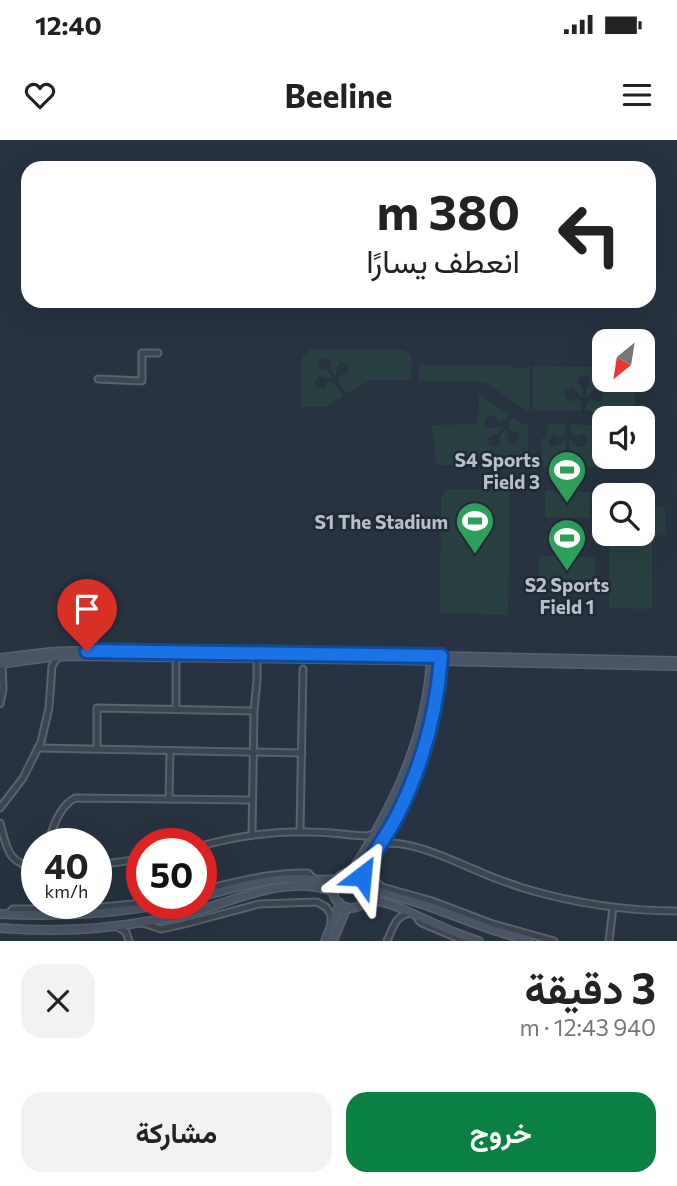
<!DOCTYPE html>
<html lang="ar">
<head>
<meta charset="utf-8">
<style>
  :root { --surface:#fff; --page:#f2f2f2; --text:#222; --muted:#767676; --accent:#0b8043 }
  body { margin:0; font-family:Commissioner,Vazirmatn,sans-serif; background:var(--page); color:var(--text); direction:rtl; height:100vh; display:flex; flex-direction:column; font-size:26px; white-space:nowrap }
  * { box-sizing:border-box; margin:0 }
  p { font-size:23px; color:var(--muted) }
  .icon { flex:none; width:38px; height:38px; fill:none; stroke:currentColor; stroke-width:2; stroke-linecap:round; stroke-linejoin:round }
  .map { position:relative; height:801px; overflow:hidden; direction:ltr }
  .details { display:flex; flex-direction:column; background:var(--surface); flex:1 }
  .details>* { flex:none }
  .hud { position:absolute; left:21px; top:21px; width:635px; height:147px; border-radius:21px; box-shadow:0 7px 28px #0002; direction:rtl; background:#fff; color:var(--text); overflow:hidden }
  .needle { width:46px; rotate:210deg }
  .controls { position:absolute; left:592px; top:189px; display:grid; gap:14px }
  .controls a { display:grid; place-items:center; width:63px; height:63px; border-radius:14px; background:var(--surface); box-shadow:0 7px 28px #0002; font-size:35px }
  .speed { position:absolute; left:21px; top:688px; display:flex; gap:14px; font-size:35px; font-weight:700; text-align:center }
  .speed>* { display:grid; place-content:center; width:91px; height:91px; border-radius:50%; background:var(--surface); box-shadow:0 7px 28px #0002; line-height:1 }
  .speed small { font-size:18px; font-weight:400 }
  .speed .limit { border:10px solid #d22; background:#fff; color:#111 }
  .pin { position:absolute; display:grid; place-items:center; width:60px; height:60px; color:#fff; margin:-72px -30px; border-radius:50% 50% 50% 0; rotate:-45deg; box-shadow:0 0 7px #0007 }
  .pin .icon { rotate:45deg }
  .me { position:absolute; width:77px; margin:-38px; rotate:29deg; stroke-linejoin:round; filter:drop-shadow(0 0 5px #0008) }
  .turn { display:flex; align-items:center; gap:24px; height:147px; padding:0 21px; font-size:32px }
  .turn .icon { width:91px; height:91px; stroke-width:2.5 }
  .turn b { display:block; font-size:49px; line-height:60px }
  .round { display:grid; place-items:center; flex:none; width:74px; height:74px; border-radius:21px; background:var(--page) }
  .overview { display:flex; align-items:center; justify-content:space-between; height:119px; padding:0 21px }
  h1 { font-size:42px; font-weight:700; line-height:52px }
  .button { display:flex; gap:14px; margin-top:auto; padding:14px 21px }
  .button a { flex:1; height:80px; border-radius:21px; background:var(--accent); color:#fff; font-size:28px; font-weight:700; line-height:80px; text-align:center }
  .button a+a { background:var(--page); color:var(--text) }
  .status { display:flex; justify-content:space-between; align-items:center; height:49px; padding:0 35px; background:var(--surface); direction:ltr }
  .status svg { height:19px; fill:currentColor }
  header { display:flex; justify-content:space-between; align-items:center; height:91px; padding:0 21px; background:var(--surface); font-size:32px; font-weight:700 }
  .map>svg:first-child { display:block }
  .green { fill:#294042 }
  .lines { fill:none; stroke-linecap:round; stroke-linejoin:round }
  .minor-casing { stroke:#59636e; stroke-width:9 }
  .secondary-casing { stroke:#59636e; stroke-width:10 }
  .minor { stroke:#3b4551; stroke-width:5 }
  .secondary { stroke:#495464; stroke-width:7 }
  .route-casing { stroke:#114b97; stroke-width:18 }
  .route { stroke:#1a73e8; stroke-width:12 }
  .labels { text-anchor:middle; dominant-baseline:central; stroke-width:5; stroke-linejoin:round; paint-order:stroke }
  .poi-label { font-size:19px; font-weight:bold; fill:#b8c0cb; stroke:#202a36; text-anchor:end }
</style>
</head>
<body>
<div class="status"><b>12:40</b><svg viewBox="0 0 49 12"><path d="M0 12V9h3v3zM5 12V6h3v6zM10 12V3h3v9zM15 12V0h3v12zM26 1h20v11H26zM47 4h2v5h-2z"/></svg></div>
<header><svg class="icon" aria-label="menu" viewBox="0 0 24 24"><path d="M4 6h16M4 12h16M4 18h16"/></svg>Beeline<svg class="icon" aria-label="heart" viewBox="0 0 24 24"><path d="M12 20l-8-8c-3-5 5-10 8-4 3-6 11-1 8 4z"/></svg></header>
<div class="map">
<svg width="677" height="801" viewBox="0 0 677 801">
  <rect width="100%" height="100%" fill="#273341"/>
  <g class="green">
    <path d="M 311,209 L 405,210 L 412,218 L 411,240 L 371,240 L 346,254 C 342,247 337,242 340,234 L 344,235 L 348,232 L 349,225 L 344,222 L 339,223 L 335,237 L 330,228 L 330,221 L 327,218 L 322,218 L 319,222 L 319,227 L 323,230 L 327,230 L 333,239 L 319,236 L 315,240 L 315,246 L 322,249 L 326,247 L 327,242 C 336,243 339,249 343,256 L 325,267 L 301,267 L 302,215 L 308,213 Z"/>
    <path d="M 419,225 L 511,226 L 520,229 L 530,226 L 529,270 L 526,270 L 485,242 L 419,241 Z"/>
    <path d="M 533,226 L 604,227 L 604,240 L 635,240 L 635,272 L 586,271 C 586,266 586,262 592,258 L 596,261 L 601,261 L 604,255 L 602,250 L 595,249 L 586,258 L 586,248 L 590,244 L 589,237 L 584,235 L 579,238 C 577,242 578,246 583,248 L 582,258 L 573,248 L 567,249 L 564,254 L 565,257 L 569,261 L 573,261 L 576,258 C 582,261 582,265 582,271 L 533,270 Z"/>
    <path d="M 479,255 L 510,275 L 501,283 L 498,282 C 497,277 494,275 489,276 L 485,279 L 485,285 L 490,288 L 503,286 L 497,295 L 491,295 L 488,299 C 488,304 490,307 495,307 L 499,306 L 501,300 L 499,297 L 506,288 L 509,302 L 513,304 L 519,300 L 519,294 L 515,291 L 511,291 C 507,286 510,282 513,277 L 520,283 L 528,284 L 528,326 L 436,325 L 434,298 L 431,285 L 478,284 Z"/>
    <path d="M 548,284 L 566,284 L 564,295 L 560,297 L 557,295 L 552,294 L 548,301 L 550,306 L 555,307 L 566,298 L 566,308 L 562,311 L 561,314 L 564,319 L 569,320 L 573,318 L 574,313 L 569,308 L 569,298 L 578,307 L 584,306 L 587,302 L 586,297 L 582,294 L 575,297 L 572,295 L 570,284 L 604,286 L 602,327 L 542,326 L 542,324 L 545,322 L 542,320 L 542,298 L 547,298 Z"/>
    <path d="M 447,349 L 510,349 L 508,475 L 440,473 L 441,357 Z"/>
    <path d="M 545,351 L 590,352 L 590,378 L 545,377 Z"/>
    <path d="M 642,367 L 665,367 L 665,395 L 652,396 L 652,469 L 609,468 L 609,394 L 642,394 Z"/>
    <rect x="548" y="388" width="39" height="18"/>
    <path d="M 539,416 L 595,417 L 594,448 L 539,448 Z"/>
  </g>
  <g class="lines">
    <g class="minor-casing">
      <g id="minor">
        <path d="M 98,239 L 142,241 L 142,213 L 158,213"/>
        <path d="M 0,564 L 3,549 L 2,523"/>
        <path d="M 176,569 L 176,518"/>
        <path d="M 38,608 L 302,613"/>
        <path d="M 97,609 L 97,568 L 254,571"/>
        <path d="M 169,659 L 170,611"/>
        <path d="M 0,668 L 23,638 L 41,602 L 49,568 L 52,526 L 58,517"/>
        <path d="M 0,683 C 7,707 7,725 37,727"/>
        <path d="M 300,692 L 303,529"/>
        <path d="M 252,695 L 254,571 L 257,540 L 257,520"/>
        <path d="M 48,704 C 52,688 60,666 75,658 L 252,660"/>
        <path d="M 381,704 C 410,699 451,720 478,731 C 493,738 508,743 523,748 C 573,763 625,771 677,771"/>
        <path d="M 201,706 C 237,696 274,691 311,692 C 329,692 348,695 366,696 L 374,694"/>
        <path d="M 369,722 L 370,733 L 372,738 L 382,747 L 432,761 L 493,784 L 554,801"/>
        <path d="M 96,725 L 142,719"/>
        <path d="M 201,750 C 237,742 271,732 308,733 L 314,739"/>
        <path d="M 8,774 L 13,769 L 80,769 L 133,764 L 142,760"/>
        <path d="M 416,775 L 419,781 L 422,783 L 464,801"/>
        <path d="M 143,783 L 161,789 L 188,783 L 259,764 L 317,762 L 326,767 L 331,775 L 331,784"/>
        <path d="M 116,786 L 126,792 L 129,801"/>
        <path d="M 387,801 C 393,788 395,775 411,773"/>
        <path d="M 609,801 L 613,767"/>
      </g>
    </g>
    <g class="secondary-casing">
      <g id="secondary">
        <path d="M 0,518 L 50,512 L 73,511 L 391,515 L 677,521"/>
        <path d="M 0,524 L 51,517 L 73,516 L 391,520 L 677,526"/>
        <path d="M 349,732 L 353,729 C 395,664 427,595 431,517"/>
        <circle cx="351" cy="750" r="18"/>
        <path d="M 362,736 L 363,733 C 374,714 386,696 397,676 C 422,627 437,574 441,519"/>
        <path d="M 369,748 L 425,765 L 490,789 L 529,801"/>
        <path d="M 201,756 C 228,750 255,741 282,739 C 301,737 320,742 337,739"/>
        <path d="M 365,761 C 385,759 404,770 422,778 C 441,787 460,795 479,801"/>
        <path d="M 0,774 C 58,777 114,774 171,763"/>
        <path d="M 0,788 C 50,792 101,790 150,781 C 168,778 186,774 203,769 C 244,757 290,735 334,752"/>
        <path d="M 325,801 L 340,763"/>
        <path d="M 333,801 L 347,767"/>
      </g>
    </g>
    <use href="#minor" class="minor"/>
    <use href="#secondary" class="secondary"/>
  </g>
  <g class="lines">
    <g class="route-casing">
      <path id="route" d="M 87,511 L 441,516 C 437,573 422,627 396,678 C 386,696 375,712 365,729 L 362,736"/>
    </g>
    <use href="#route" class="route"/>
  </g>
  <defs>
    <g id="stadium-pin" transform="scale(2.0125)"><path d="M0 17L-7.5 6A9.5 9.5 0 1 1 7.5 6Z" fill="#2e9e5b" stroke="#202a36"/><path d="M0-5a6.5 5 0 1 0 0 10a6.5 5 0 1 0 0-10ZM-3.5-1.8h7v3.6h-7Z" fill="#fff"/></g>
  </defs>
  <g fill-rule="evenodd">
    <use href="#stadium-pin" x="567" y="330"/>
    <use href="#stadium-pin" x="475" y="381"/>
    <use href="#stadium-pin" x="567" y="398"/>
  </g>
  <g class="labels">
    <g class="poi-label">
      <text x="540" y="319">S4 Sports<tspan x="540" dy="22">Field 3</tspan></text>
      <text x="448" y="381">S1 The Stadium</text>
      <text x="567" y="444" text-anchor="middle">S2 Sports<tspan x="567" dy="22">Field 1</tspan></text>
    </g>
  </g>
</svg>
<div class="controls">
<a><svg class="needle" viewBox="-14 -14 28 28"><path d="M0-13l5 13h-10z" fill="#e53935"/><path d="M0 13l5-13h-10z" fill="#767676"/></svg></a>
<a><svg class="icon" aria-label="sound" viewBox="0 0 24 24"><path d="M4 9h4l5-4v14l-5-4H4zM17 9q2 3 0 6"/></svg></a>
<a><svg class="icon" aria-label="search" viewBox="0 0 24 24"><circle cx="10" cy="10" r="6"/><path d="M15 15l6 6"/></svg></a>
</div>
<div class="speed"><div>40<small>km/h</small></div><div class="limit">50</div></div>
<div class="pin" style="left:87px;top:511px;background:#d93025"><svg class="icon" aria-label="arrive" viewBox="0 0 24 24"><path d="M6 21V4h12l-3 4 3 4H6"/></svg></div>
<svg class="me" style="left:362px;top:736px" viewBox="-20 -20 40 40"><path d="M0-17L14 15 0 8-14 15z" fill="#1a73e8" stroke="#fff" stroke-width="4"/></svg>
<div class="hud">
<div class="turn"><svg class="icon" aria-label="left" viewBox="0 0 24 24"><path d="M17 20v-9H6M10 6l-5 5 5 5"/></svg><div><b>380 m</b>انعطف يسارًا</div></div>
</div>
</div>
<section class="details">
<div class="overview"><div><h1>3 دقيقة</h1><p>940 m · 12:43</p></div><a class="round"><svg class="icon" aria-label="close" viewBox="0 0 24 24"><path d="M6 6l12 12M18 6L6 18"/></svg></a></div>
<div class="button"><a>خروج</a><a>مشاركة</a></div>
</section>
</body>
</html>
